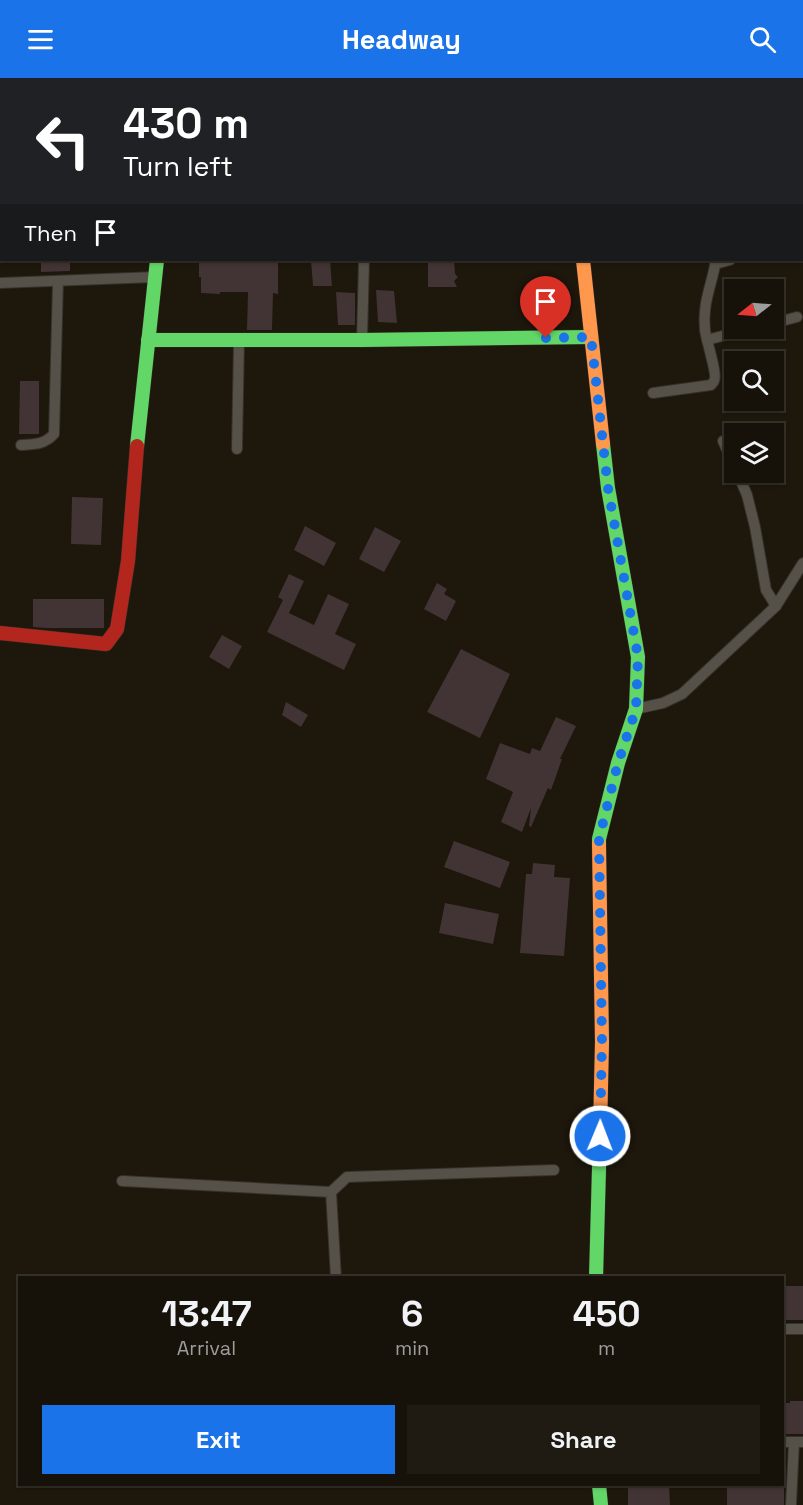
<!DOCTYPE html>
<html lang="en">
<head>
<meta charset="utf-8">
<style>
  :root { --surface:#161109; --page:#1f1a12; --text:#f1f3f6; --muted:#9e9d9c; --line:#35312a; --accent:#1a73e8 }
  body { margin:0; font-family:"Space Grotesk",sans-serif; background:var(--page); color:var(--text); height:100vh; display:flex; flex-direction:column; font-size:22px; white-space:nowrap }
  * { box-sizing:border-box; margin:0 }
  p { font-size:20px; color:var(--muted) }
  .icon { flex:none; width:33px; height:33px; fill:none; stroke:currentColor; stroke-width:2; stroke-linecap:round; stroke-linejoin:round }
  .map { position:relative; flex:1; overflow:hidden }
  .panel { position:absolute; left:18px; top:1198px; width:766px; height:210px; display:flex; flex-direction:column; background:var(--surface); border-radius:0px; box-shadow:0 2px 4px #0004,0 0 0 2px var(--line) }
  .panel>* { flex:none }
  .hud { position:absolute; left:0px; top:0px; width:804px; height:183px; box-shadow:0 2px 4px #0004,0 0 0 2px var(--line); background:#202124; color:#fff; overflow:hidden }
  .needle { width:39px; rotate:253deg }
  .fabs { position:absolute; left:724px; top:201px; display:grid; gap:12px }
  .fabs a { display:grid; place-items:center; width:60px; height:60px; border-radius:0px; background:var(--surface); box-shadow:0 2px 4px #0004,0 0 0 2px var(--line); font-size:30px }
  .pin { position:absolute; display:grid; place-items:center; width:51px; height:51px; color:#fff; margin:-62px -26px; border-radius:50% 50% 50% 0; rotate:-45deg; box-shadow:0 0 6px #0007 }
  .pin .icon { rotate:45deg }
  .me { position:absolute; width:66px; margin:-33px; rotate:1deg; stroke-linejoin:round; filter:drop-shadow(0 0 4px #0008) }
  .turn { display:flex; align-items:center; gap:21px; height:126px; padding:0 24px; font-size:27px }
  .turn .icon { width:78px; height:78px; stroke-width:2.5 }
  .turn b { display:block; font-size:42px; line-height:51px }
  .then { display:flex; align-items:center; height:57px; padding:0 24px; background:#0003; gap:12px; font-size:22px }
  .eta { display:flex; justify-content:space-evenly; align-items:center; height:102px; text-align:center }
  .eta b { font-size:36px; font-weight:600; line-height:42px }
  .cta { display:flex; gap:12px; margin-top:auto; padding:12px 24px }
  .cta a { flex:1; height:69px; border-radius:0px; background:var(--accent); color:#fff; font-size:24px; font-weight:600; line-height:69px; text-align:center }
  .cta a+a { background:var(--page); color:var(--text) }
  header { display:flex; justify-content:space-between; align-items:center; height:78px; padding:0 24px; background:var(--accent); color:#fff; font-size:27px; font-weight:600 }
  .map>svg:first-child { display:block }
  .building { fill:#423434 }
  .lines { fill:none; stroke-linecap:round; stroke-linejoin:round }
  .street-casing { stroke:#353029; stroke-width:12 }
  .fast-casing { stroke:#353029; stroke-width:15 }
  .slow-casing { stroke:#353029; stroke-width:15 }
  .jam-casing { stroke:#353029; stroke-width:15 }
  .street { stroke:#555048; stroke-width:10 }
  .fast { stroke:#63d668; stroke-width:14 }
  .slow { stroke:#ff974d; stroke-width:14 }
  .jam { stroke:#b3261e; stroke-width:14 }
  .route { stroke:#1a73e8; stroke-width:10; stroke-dasharray:0 18 }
</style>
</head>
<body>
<header><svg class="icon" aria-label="menu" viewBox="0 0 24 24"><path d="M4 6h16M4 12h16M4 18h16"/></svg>Headway<svg class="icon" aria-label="search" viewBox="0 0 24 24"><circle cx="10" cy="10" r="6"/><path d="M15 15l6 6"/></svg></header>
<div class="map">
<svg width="803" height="1427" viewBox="0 0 803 1427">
  <rect width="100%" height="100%" fill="#1d170c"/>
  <g class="building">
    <path d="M 41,182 L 70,182 L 70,193 L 41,194 Z"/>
    <path d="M 199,182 L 278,182 L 278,216 L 273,215 L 272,252 L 247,252 L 248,214 L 220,214 L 220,216 L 201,215 L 201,199 L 199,199 Z"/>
    <path d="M 311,182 L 330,182 L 332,208 L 313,208 Z"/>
    <path d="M 428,182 L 454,182 L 455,196 L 458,199 L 454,203 L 457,209 L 428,209 Z"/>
    <path d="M 376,212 L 394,213 L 397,245 L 378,244 Z"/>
    <path d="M 336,214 L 355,215 L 355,247 L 338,247 Z"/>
    <path d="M 20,303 L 39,303 L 39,356 L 19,356 Z"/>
    <path d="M 72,419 L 103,420 L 101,467 L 71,466 Z"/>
    <path d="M 305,448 L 336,465 L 324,488 L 294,472 Z"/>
    <path d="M 375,449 L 401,463 L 384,494 L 359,481 Z"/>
    <path d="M 289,496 L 304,503 L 289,535 L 314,547 L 328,516 L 349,526 L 335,556 L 356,566 L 344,592 L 267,554 L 283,522 L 278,519 Z"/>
    <path d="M 437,505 L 447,511 L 444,516 L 456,523 L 446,543 L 424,531 Z"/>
    <path d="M 33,521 L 104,521 L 104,550 L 46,550 L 33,549 Z"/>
    <path d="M 222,557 L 242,568 L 229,591 L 209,579 Z"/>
    <path d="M 461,571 L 510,596 L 480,660 L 427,634 Z"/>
    <path d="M 286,624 L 308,637 L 301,649 L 282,637 Z"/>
    <path d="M 556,639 L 576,648 L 560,681 L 562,681 L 551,712 L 548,710 L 531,749 L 529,748 L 531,730 L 522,754 L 501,744 L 513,714 L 486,701 L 500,665 L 530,676 L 532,670 L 540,673 Z"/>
    <path d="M 454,763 L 510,784 L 500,810 L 444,789 Z"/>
    <path d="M 533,785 L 555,787 L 554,799 L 570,800 L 564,878 L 520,875 L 526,796 L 532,796 Z"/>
    <path d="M 445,825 L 499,836 L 493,866 L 439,855 Z"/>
    <rect x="783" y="1208" width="20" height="34"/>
    <path d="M 790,1323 L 803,1323 L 803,1356 L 783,1356 L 783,1325 L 790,1325 Z"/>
    <path d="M 628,1407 L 669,1407 L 670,1427 L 628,1427 Z"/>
    <rect x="727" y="1407" width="57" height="20"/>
  </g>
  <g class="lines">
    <g class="street-casing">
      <g id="street">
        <path d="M 366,0 L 366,2"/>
        <path d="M 649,0 L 649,2"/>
        <path d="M 174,2 L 174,0"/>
        <path d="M 743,2 L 743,0"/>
        <path d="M 802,33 L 803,33"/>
        <path d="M 802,160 L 803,160"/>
        <path d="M 715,186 L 730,182"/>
        <path d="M 0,205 L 155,199"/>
        <path d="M 774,245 L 797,239"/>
        <path d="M 362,262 L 364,182"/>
        <path d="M 707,262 L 752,250"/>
        <path d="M 653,315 L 711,307 C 712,305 713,305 714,303 C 718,297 706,262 705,252 C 702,225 712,207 716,182"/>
        <path d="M 723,363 L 735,390"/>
        <path d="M 21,367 C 34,366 44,367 54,356 L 58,203"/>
        <path d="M 237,371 L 239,262"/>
        <path d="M 737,394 L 747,417 L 755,449 L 766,512 L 776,528"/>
        <path d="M 636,631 L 663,625 L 682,616 L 776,528 L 803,485"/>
        <path d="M 122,1103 L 331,1114 L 336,1200"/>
        <path d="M 331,1114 L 347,1099 L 554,1092"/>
        <path d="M 783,1251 L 803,1251"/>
        <path d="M 783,1364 L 803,1364"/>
        <path d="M 791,1427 L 794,1364"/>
      </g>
    </g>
    <g class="fast-casing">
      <g id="fast">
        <path d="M 563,0 L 563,2"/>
        <path d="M 148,262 L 362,262 L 591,259"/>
        <path d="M 137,368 L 157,182"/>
        <path d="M 599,766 L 599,761 L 618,685 L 636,631 L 638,579 L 608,410 L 603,366"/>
        <path d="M 596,1200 L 600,1054"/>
        <path d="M 599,1407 L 601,1427"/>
      </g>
    </g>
    <g class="slow-casing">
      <g id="slow">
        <path d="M 583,182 L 603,366"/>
        <path d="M 599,766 L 602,964 L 600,1054"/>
      </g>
    </g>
    <g class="jam-casing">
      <path id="jam" d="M 0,555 L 106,566 L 117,551 L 128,483 L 137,368"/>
    </g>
    <use href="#street" class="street"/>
    <use href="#fast" class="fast"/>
    <use href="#slow" class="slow"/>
    <use href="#jam" class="jam"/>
  </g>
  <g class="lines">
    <path class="route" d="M 546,260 L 591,259 L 608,410 L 638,579 L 636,631 L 618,685 L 599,761 L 602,964 L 600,1058"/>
  </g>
</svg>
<div class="fabs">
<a><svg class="needle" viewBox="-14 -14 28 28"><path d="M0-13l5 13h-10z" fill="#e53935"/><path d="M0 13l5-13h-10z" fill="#9e9d9c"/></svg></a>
<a><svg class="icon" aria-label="search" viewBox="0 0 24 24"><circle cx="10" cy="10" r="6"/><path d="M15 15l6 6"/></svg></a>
<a><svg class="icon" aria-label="layers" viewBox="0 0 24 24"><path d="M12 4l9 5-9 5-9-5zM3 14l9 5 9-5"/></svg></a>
</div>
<div class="pin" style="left:546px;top:260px;background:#d93025"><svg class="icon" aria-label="arrive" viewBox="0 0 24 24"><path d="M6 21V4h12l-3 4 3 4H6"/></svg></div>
<svg class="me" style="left:600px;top:1058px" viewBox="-20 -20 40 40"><circle r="17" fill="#1a73e8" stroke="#fff" stroke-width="3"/><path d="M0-11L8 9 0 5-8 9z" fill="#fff"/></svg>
<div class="hud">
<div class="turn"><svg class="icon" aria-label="left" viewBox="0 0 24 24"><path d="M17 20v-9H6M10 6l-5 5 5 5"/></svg><div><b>430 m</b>Turn left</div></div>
<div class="then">Then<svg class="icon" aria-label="arrive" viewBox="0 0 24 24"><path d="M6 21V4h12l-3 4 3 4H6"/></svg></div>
</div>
<section class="panel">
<div class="eta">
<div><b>13:47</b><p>Arrival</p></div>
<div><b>6</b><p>min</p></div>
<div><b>450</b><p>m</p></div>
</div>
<div class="cta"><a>Exit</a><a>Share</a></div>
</section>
</div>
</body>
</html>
